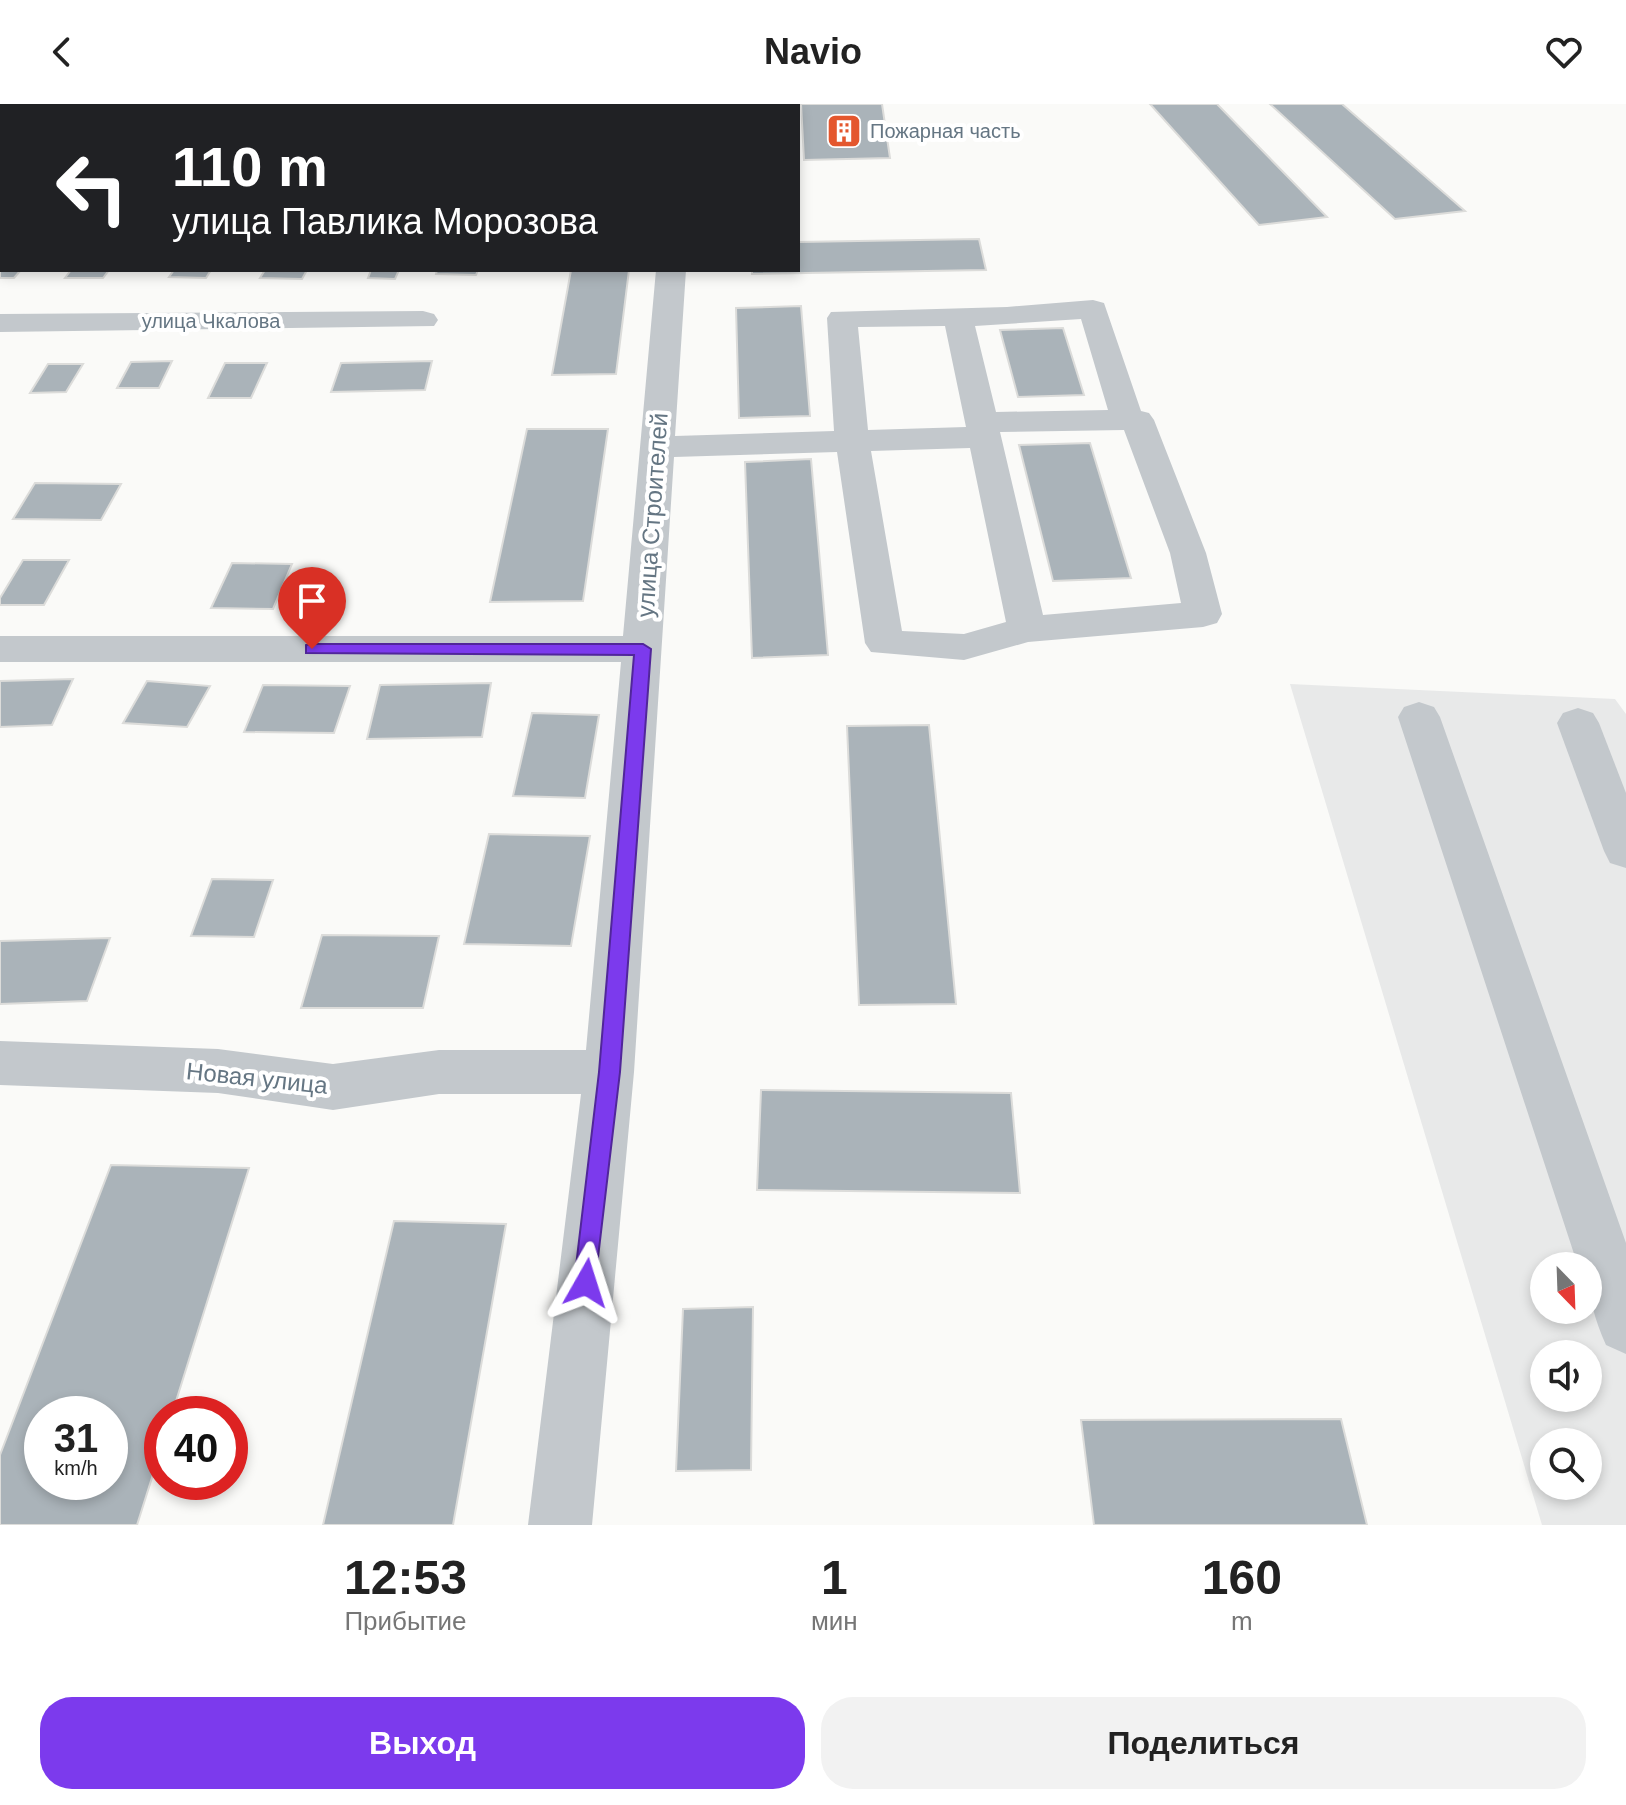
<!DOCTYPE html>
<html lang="ru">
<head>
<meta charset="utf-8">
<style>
  :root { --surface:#fff; --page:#f2f2f2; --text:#222; --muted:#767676; --accent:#7c3aed }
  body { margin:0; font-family:Arial,sans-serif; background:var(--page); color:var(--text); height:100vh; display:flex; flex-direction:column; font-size:30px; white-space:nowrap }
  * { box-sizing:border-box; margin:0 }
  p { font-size:26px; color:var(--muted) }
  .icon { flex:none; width:44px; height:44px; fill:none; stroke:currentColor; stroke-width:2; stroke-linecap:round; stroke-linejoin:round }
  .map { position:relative; height:1421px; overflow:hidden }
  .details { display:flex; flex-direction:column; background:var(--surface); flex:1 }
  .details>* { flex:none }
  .hud { position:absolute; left:0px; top:0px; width:800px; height:168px; box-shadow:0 4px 12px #0003; background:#202124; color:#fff; overflow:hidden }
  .needle { width:52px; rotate:157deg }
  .controls { position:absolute; left:1530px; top:1148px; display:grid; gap:16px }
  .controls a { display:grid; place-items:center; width:72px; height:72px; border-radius:50%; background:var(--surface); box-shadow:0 4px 12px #0003; font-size:40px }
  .speed { position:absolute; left:24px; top:1292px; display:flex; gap:16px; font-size:40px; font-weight:700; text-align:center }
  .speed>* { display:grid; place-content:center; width:104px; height:104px; border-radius:50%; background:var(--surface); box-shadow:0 4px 12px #0003; line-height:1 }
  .speed small { font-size:20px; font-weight:400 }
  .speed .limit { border:12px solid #d22; background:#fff; color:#111 }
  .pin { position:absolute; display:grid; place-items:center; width:68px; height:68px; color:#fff; margin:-82px -34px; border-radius:50% 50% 50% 0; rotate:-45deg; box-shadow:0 0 8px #0007 }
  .pin .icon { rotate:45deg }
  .me { position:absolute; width:88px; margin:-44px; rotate:6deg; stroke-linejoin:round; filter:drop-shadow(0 0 6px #0008) }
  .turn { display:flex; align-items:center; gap:28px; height:168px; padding:0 40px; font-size:36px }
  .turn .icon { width:104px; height:104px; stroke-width:2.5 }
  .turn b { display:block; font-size:56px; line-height:68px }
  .eta { display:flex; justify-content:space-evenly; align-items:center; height:136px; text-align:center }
  .eta b { font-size:48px; font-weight:700; line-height:56px }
  .primary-button { display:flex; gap:16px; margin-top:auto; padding:16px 40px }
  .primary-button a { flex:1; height:92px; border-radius:32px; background:var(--accent); color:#fff; font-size:32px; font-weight:700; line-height:92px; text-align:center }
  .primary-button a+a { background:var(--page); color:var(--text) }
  header { display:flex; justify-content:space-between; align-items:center; height:104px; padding:0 40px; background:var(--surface); font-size:36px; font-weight:700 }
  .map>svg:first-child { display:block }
  .built { fill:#e8e9e9; fill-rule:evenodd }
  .building { fill:#aab3b9; stroke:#dcdcda; stroke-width:2; fill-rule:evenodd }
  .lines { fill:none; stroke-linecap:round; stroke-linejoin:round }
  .minor { fill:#c3c8cc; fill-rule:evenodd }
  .route { fill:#7c3aed; stroke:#51269a; stroke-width:2 }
  .labels { text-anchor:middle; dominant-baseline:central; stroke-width:8; stroke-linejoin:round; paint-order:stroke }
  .far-poi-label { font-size:20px; fill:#657683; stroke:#fff; text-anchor:start }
  .far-street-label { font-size:20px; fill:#657683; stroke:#fff }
  .street-label { font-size:24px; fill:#657683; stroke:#fff }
</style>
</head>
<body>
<header><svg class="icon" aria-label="back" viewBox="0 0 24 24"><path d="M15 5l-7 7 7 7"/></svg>Navio<svg class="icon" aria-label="heart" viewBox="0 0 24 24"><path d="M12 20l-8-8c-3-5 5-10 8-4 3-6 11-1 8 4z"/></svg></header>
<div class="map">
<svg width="1626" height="1421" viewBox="0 0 1626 1421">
  <rect width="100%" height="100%" fill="#fafaf8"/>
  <path class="built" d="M 1290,580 L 1615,595 L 1626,610 L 1626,1421 L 1542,1421 ZM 1544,1162 L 1588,1162 L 1588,1206 L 1544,1206 ZM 1544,1250 L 1588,1250 L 1588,1294 L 1544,1294 ZM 1544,1338 L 1588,1338 L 1588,1382 L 1544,1382 Z"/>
  <g class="building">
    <path d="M 801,0 L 882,0 L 890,54 L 804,56 Z"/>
    <path d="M 1150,0 L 1217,0 L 1327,113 L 1259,121 Z"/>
    <path d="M 1270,0 L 1342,0 L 1465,107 L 1395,115 Z"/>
    <path d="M 979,135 L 986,166 L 752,170 L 752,166 L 798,166 L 798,138 Z"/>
    <path d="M 0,159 L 2,166 L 21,166 L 14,174 L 0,174 Z"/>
    <path d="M 71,166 L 109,166 L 103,174 L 65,174 Z"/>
    <path d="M 174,166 L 211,166 L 206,174 L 169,173 Z"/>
    <path d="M 265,166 L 307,166 L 302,175 L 260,174 Z"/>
    <path d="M 371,166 L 399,166 L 395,175 L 368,174 Z"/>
    <path d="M 437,166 L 478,166 L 476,171 L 436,170 Z"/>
    <path d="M 571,166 L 629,166 L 616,270 L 552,271 Z"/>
    <path d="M 801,202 L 810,312 L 739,314 L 736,204 Z"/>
    <path d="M 1063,224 L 1084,291 L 1018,293 L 1000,226 Z"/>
    <path d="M 172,257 L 159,284 L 117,284 L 131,258 Z"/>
    <path d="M 432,257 L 425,286 L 331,288 L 341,259 Z"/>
    <path d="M 225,259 L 267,259 L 251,294 L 208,294 Z"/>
    <path d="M 48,260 L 83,260 L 66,288 L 30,289 Z"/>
    <path d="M 527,325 L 608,325 L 583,497 L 490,498 Z"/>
    <path d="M 1090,339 L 1131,474 L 1053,477 L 1019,341 Z"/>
    <path d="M 811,355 L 828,551 L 752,554 L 745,358 Z"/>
    <path d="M 35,379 L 121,380 L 101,416 L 13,415 Z"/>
    <path d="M 23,456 L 69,456 L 44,501 L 0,501 L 0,494 Z"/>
    <path d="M 232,459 L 292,460 L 273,505 L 211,504 Z"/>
    <path d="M 73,575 L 52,621 L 0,623 L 0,577 Z"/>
    <path d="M 147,577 L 210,582 L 187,623 L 123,619 Z"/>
    <path d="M 491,579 L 482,633 L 367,635 L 380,581 Z"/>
    <path d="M 263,581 L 350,582 L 334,629 L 244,628 Z"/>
    <path d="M 532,609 L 599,611 L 585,694 L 513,692 Z"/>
    <path d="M 929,621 L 956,900 L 859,901 L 847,622 Z"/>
    <path d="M 489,730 L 590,732 L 571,842 L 464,840 Z"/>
    <path d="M 212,775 L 273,776 L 254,833 L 191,832 Z"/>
    <path d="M 322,831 L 439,832 L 423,904 L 301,904 Z"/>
    <path d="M 110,834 L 87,897 L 0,900 L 0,837 Z"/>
    <path d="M 761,986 L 1011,989 L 1020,1089 L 757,1086 Z"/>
    <path d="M 111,1061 L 249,1064 L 172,1310 L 162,1310 L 162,1342 L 137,1421 L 0,1421 L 0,1351 ZM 42,1310 L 110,1310 L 110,1378 L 42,1378 Z"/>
    <path d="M 394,1117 L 506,1120 L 453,1421 L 323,1421 Z"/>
    <path d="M 753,1203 L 751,1366 L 676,1367 L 683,1205 Z"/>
    <path d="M 1341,1315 L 1367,1421 L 1094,1421 L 1081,1316 Z"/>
  </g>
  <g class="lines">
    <g class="minor">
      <rect x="0" y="9" width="2" height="16"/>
      <path d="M 656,166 L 686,166 L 675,332 L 834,327 L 827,214 L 831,208 L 1007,203 L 1093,196 L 1104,199 L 1141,307 L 1149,309 L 1154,316 L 1206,449 L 1222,510 L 1217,519 L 1203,523 L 1028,538 L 964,556 L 871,548 L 865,539 L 837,348 L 674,353 L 634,968 L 592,1421 L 528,1421 L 581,990 L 439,990 L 333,1006 L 218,989 L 0,981 L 0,937 L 218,945 L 333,960 L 439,946 L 586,946 L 621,558 L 0,558 L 0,532 L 623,532 ZM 1081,215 L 1108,306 L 996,308 L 975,222 ZM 945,222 L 966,323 L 868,326 L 858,223 ZM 1124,326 L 1170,449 L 1181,499 L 1043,511 L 1000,328 ZM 970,344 L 1006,518 L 964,530 L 902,527 L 871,347 Z"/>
      <path d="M 423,207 L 434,210 L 438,216 L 434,222 L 0,228 L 0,210 Z"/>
      <path d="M 1419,598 L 1434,603 L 1440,613 L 1626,1139 L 1626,1250 L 1606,1241 C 1594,1214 1588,1192 1588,1162 L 1578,1162 L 1398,613 L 1404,603 Z"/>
      <path d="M 1578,604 L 1593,609 L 1599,619 L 1626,689 L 1626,764 L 1610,759 L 1604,747 L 1557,619 L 1563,609 Z"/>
    </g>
  </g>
  <path class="route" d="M 312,540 L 643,540 L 651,545 L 620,968 L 594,1187 L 586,1191 L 578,1187 L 574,1179 L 599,968 L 634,551 L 306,549 L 306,541 Z"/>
  <defs>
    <g id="building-square" transform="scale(1.8)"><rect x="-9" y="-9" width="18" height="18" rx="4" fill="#e4572e" stroke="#fff"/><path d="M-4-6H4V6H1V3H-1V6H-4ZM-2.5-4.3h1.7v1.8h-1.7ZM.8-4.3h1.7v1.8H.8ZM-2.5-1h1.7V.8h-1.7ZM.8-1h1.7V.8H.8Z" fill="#fff"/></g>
  </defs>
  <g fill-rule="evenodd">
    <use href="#building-square" x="844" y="27"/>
  </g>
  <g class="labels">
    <g class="far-poi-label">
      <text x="870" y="27">Пожарная часть</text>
    </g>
    <g class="far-street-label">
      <text x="211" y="217">улица Чкалова</text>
    </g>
    <g class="street-label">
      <text transform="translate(652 411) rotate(-86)">улица Строителей</text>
      <text transform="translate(257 974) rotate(6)">Новая улица</text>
    </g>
  </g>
</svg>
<div class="controls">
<a><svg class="needle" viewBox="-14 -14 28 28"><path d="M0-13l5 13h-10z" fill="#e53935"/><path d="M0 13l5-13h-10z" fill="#767676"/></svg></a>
<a><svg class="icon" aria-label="sound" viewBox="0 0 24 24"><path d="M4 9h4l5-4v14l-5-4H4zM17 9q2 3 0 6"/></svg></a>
<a><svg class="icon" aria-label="search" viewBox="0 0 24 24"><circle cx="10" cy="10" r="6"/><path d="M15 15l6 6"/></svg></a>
</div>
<div class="speed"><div>31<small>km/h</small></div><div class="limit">40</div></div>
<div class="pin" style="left:312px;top:545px;background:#d93025"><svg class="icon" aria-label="arrive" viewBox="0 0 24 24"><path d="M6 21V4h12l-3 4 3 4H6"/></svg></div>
<svg class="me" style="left:586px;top:1179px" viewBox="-20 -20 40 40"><path d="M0-17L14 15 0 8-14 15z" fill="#7c3aed" stroke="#fff" stroke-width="4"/></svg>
<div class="hud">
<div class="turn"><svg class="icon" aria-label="left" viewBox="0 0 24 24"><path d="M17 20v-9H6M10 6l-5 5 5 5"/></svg><div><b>110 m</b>улица Павлика Морозова</div></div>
</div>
</div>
<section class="details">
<div class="eta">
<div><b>12:53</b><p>Прибытие</p></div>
<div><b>1</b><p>мин</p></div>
<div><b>160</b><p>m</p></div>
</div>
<div class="primary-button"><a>Выход</a><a>Поделиться</a></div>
</section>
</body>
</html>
